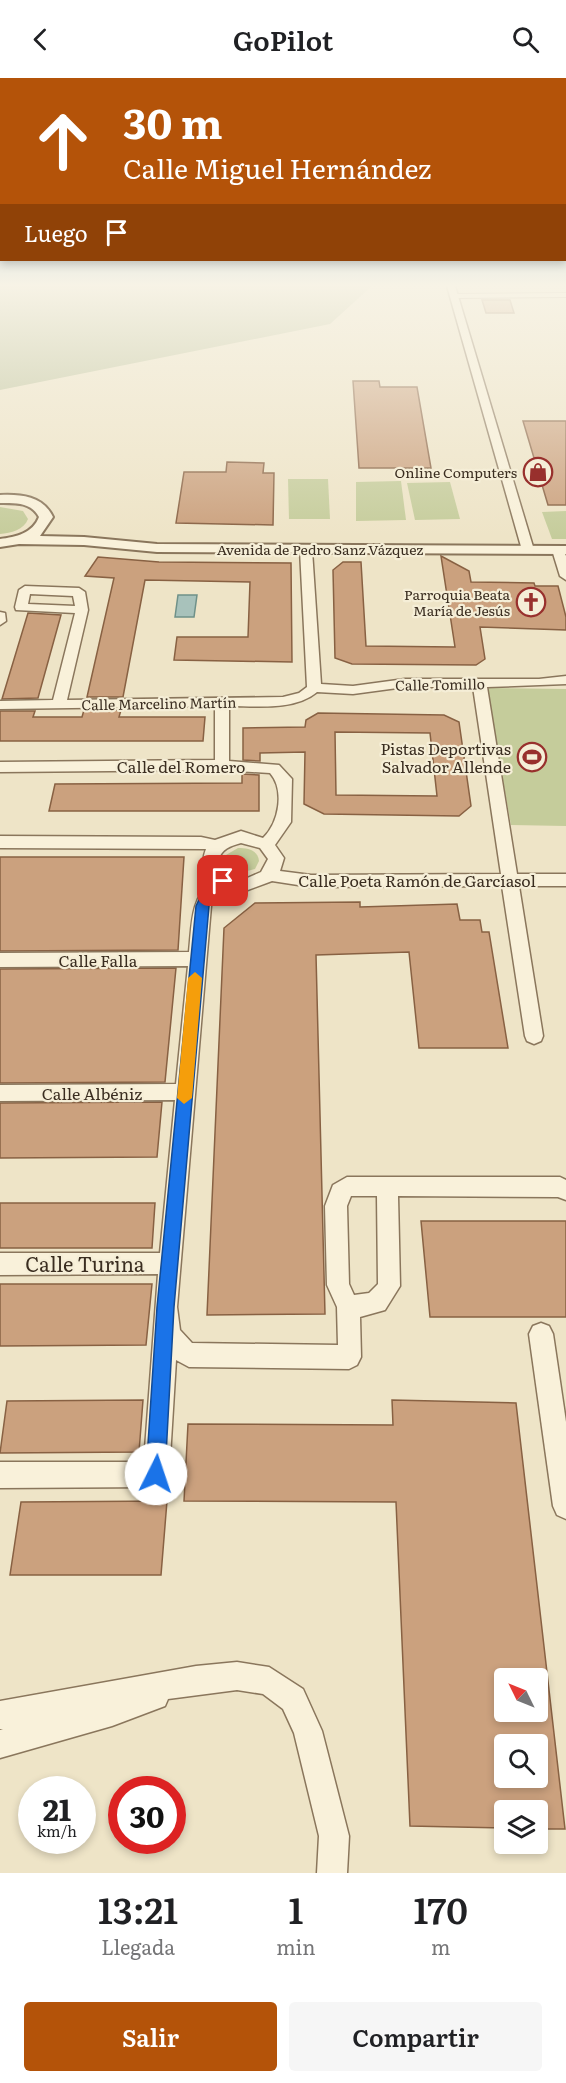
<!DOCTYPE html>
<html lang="es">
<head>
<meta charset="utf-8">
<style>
  :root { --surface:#fff; --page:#f6f6f6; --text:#202124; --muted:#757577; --accent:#b45309 }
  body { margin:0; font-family:Literata,serif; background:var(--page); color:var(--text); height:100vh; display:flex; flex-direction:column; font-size:22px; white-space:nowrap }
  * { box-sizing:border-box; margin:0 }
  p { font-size:20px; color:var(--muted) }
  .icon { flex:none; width:33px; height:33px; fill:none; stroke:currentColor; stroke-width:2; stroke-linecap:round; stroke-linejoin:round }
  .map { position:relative; height:1795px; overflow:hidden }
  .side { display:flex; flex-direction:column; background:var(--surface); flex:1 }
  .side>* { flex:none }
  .guide { position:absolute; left:0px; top:0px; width:567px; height:183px; box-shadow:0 3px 9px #0003; background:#b45309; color:#fff; overflow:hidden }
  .needle { width:39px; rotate:313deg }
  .buttons { position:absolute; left:494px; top:1590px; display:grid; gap:12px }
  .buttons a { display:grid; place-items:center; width:54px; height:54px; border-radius:6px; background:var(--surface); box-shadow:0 3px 9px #0003; font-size:30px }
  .speed { position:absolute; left:18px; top:1698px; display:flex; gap:12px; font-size:30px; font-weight:700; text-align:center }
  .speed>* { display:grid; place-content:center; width:78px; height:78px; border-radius:50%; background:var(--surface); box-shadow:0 3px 9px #0003; line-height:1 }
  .speed small { font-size:15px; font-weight:400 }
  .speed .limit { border:9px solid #d22; background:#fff; color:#111 }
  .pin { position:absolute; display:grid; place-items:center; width:51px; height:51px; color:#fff; margin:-26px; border-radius:12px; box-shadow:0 3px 9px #0006 }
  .me { position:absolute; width:66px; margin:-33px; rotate:4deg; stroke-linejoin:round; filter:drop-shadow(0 0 4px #0008) }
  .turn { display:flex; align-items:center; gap:21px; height:126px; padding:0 24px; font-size:27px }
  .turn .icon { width:78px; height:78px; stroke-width:2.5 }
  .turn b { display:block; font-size:42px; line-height:51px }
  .then { display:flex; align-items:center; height:57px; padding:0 24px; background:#0003; gap:12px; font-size:22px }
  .eta { display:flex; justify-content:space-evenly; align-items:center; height:102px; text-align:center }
  .eta b { font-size:36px; font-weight:600; line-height:42px }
  .button { display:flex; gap:12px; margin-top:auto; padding:12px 24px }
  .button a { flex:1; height:69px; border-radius:6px; background:var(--accent); color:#fff; font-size:24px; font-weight:600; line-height:69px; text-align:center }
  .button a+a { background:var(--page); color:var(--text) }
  header { display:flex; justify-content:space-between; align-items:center; height:78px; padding:0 24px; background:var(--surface); font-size:27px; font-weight:600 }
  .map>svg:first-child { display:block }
  .green { fill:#c5cc9b }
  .cemetery { fill:#bbc19a }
  .water { fill:#a8c2bb; stroke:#6f9189; stroke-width:1.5 }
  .building { fill:#cba17e; stroke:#886143; stroke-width:1.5; fill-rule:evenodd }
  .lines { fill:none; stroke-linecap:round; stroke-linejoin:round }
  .pedestrian-casing { stroke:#8a765c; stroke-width:2 }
  .minor-casing { stroke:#8a765c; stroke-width:3 }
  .tertiary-casing { stroke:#8a765c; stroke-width:4 }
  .pedestrian { fill:#f9f1da; fill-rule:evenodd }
  .minor { fill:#f9f1da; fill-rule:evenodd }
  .tertiary { fill:#f9f1da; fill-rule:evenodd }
  .route { fill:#1a73e8; stroke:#114b97; stroke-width:1.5 }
  .slow { fill:#f59e0b }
  .labels { text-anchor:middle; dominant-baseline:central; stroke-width:4.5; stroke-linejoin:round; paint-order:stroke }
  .far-poi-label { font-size:14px; fill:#3a2d20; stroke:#f5eed7; text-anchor:end }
  .far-street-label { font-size:14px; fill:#3a2d20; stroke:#f5eed7 }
  .poi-label { font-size:16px; fill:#3a2d20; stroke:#f5eed7; text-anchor:end }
  .street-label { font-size:16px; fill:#3a2d20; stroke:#f5eed7 }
  .near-street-label { font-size:20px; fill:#3a2d20; stroke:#f5eed7 }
</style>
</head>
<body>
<header><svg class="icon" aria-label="back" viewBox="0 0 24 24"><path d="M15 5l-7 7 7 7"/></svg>GoPilot<svg class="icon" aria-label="search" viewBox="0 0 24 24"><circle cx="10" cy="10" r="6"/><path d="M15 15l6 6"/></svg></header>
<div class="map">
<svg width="566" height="1795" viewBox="0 0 566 1795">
  <rect width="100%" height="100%" fill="#eee4c7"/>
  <g class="green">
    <path d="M 288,401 L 328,401 L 330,441 L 289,441 Z"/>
    <path d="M 401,403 L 406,442 L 356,443 L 356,404 Z"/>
    <path d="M 450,404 L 460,441 L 415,442 L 407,405 Z"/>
    <path d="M 0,429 L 23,433 L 28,441 C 24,452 11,455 0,456 Z"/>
    <path d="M 566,433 L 566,461 L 552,461 L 542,434 Z"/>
    <path d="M 486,610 L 566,611 L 566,748 L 511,747 Z"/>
    <path d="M 238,770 C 248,770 258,772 259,783 L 255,791 L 239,795 L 225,789 L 226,777 Z"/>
  </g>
  <path class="cemetery" d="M 0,208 L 372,208 L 330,246 L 0,312 Z"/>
  <path class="water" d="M 178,517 L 197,517 L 194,539 L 175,539 Z"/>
  <g class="building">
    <path d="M 482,222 L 510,222 L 514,235 L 486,235 Z"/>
    <path d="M 353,303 L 379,303 L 380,309 L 417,309 L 431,390 L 359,390 Z"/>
    <path d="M 523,343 L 566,343 L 566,427 L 548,427 Z"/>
    <path d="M 227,384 L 264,385 L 263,395 L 274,395 L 273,447 L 176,445 L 184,394 L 226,394 Z"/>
    <path d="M 441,478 L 469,493 L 471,504 L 534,505 L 535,508 L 558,508 L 566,539 L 566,552 L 480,549 L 485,581 L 476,587 L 352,586 L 335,580 L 333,492 L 343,484 L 361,484 L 366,568 L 455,569 Z"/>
    <path d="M 98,479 L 159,484 L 291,485 L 292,584 L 174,582 L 177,559 L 248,559 L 250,504 L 145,502 L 123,619 L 87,619 L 114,500 L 85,498 Z"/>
    <path d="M 28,535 L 61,537 L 38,620 L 2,621 Z"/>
    <path d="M 84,632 L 121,632 L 119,639 L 205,639 L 203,663 L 0,663 L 0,633 L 35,633 L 33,639 L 82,639 Z"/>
    <path d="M 318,635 L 444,637 L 459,644 L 471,728 L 459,738 L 324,736 L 304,726 L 305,674 L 260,675 L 260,683 L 243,682 L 243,650 L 305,649 L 306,642 ZM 335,654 L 430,655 L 437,718 L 336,717 Z"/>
    <path d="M 242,696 L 259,697 L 259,733 L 49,733 L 55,706 L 242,705 Z"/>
    <path d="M 0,779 L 184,779 L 178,872 L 0,873 Z"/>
    <path d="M 360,824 L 360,829 L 457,826 L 460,842 L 480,842 L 482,854 L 489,854 L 508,970 L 419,970 L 409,874 L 316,877 L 325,1236 L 207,1237 L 224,850 L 255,825 Z"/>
    <path d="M 176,890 L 165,1004 L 0,1005 L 0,891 Z"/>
    <path d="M 162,1024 L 157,1079 L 0,1080 L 0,1025 Z"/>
    <path d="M 0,1125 L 155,1125 L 152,1170 L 0,1170 Z"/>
    <path d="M 421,1143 L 566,1143 L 566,1239 L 430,1239 Z"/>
    <path d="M 0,1206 L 152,1206 L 146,1267 L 0,1268 Z"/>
    <path d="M 143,1322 L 139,1374 L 0,1375 L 7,1323 Z"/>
    <path d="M 392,1322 L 516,1325 L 565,1751 L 537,1751 L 537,1732 L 504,1732 L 504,1750 L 410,1748 L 396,1424 L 184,1423 L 188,1346 L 393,1347 ZM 504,1600 L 537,1600 L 537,1634 L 504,1634 ZM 504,1666 L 537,1666 L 537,1700 L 504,1700 Z"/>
    <path d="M 167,1423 L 161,1497 L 10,1497 L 21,1424 Z"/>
  </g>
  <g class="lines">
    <g class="pedestrian-casing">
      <path id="pedestrian" d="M 566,215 L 566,219 L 454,220 L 451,218 L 454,216 Z"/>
    </g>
    <g class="minor-casing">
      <g id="minor">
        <path d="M 447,208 L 455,208 L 534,472 L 532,475 L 522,472 Z"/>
        <path d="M 306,468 L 312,472 L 321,606 L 353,608 L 405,601 L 539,601 L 566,598 L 566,606 L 487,609 L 517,796 L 566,796 L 566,808 L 519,808 L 543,958 L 541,963 L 534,966 L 527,963 L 525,958 L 502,808 L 311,809 L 272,803 L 245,813 L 226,810 L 215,818 L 211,828 L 177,1229 L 180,1252 L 192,1265 L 338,1267 L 337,1229 L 327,1207 L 325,1128 L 333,1107 L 347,1099 L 560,1099 L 566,1102 L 566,1122 L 558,1119 L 398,1118 L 400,1208 L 385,1232 L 360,1239 L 361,1279 L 357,1287 L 349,1291 L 189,1289 L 176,1282 L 169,1396 L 165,1405 L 156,1409 L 0,1410 L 0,1384 L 144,1384 L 158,1196 L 0,1197 L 0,1175 L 160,1175 L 175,1022 L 0,1023 L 0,1007 L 176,1006 L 188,888 L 0,889 L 0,875 L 189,874 C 192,847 190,820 213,802 C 203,792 201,784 206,771 L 0,770 L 0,758 L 201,759 L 215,762 L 241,753 L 263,760 C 279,745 285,712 270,695 L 222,692 L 0,694 L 0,684 L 215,682 L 215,628 L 0,631 L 0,623 L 53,622 L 75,535 L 16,532 L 15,529 L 19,512 L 25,508 L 79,510 L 85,514 L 88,532 L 67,622 L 283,619 L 299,615 L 307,609 L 300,472 ZM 30,516 L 73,518 L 75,528 L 28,526 ZM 405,609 L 473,609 L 501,796 L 311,797 L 280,793 L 284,780 L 275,767 L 291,744 L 292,701 L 279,687 L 229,683 L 229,628 C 257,628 294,633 317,614 L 353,616 ZM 241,765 L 260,770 L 268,781 L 261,794 L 245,801 L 226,796 L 218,782 C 222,771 230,768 241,765 ZM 351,1118 L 377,1118 L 378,1206 L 369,1215 L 354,1217 L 349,1206 L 347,1128 Z"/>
        <path d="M 558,468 L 562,469 L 566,478 L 566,502 L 560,498 L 552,472 Z"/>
        <path d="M 0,534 L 5,535 L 6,543 L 0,547 Z"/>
        <path d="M 541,1245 L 549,1248 L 553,1256 L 566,1344 L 566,1441 L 557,1437 L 553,1428 L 529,1256 L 533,1248 Z"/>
        <path d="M 237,1584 L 269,1589 L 303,1611 L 322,1653 L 349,1758 L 347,1795 L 317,1795 L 319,1758 L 294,1655 L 283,1631 L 263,1616 L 237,1612 L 168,1621 L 165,1628 L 112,1648 L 0,1680 L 0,1652 L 3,1651 L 0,1651 L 0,1623 L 196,1588 Z"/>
      </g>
    </g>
    <g class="tertiary-casing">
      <path id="tertiary" d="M 0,417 C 21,416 43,418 53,439 L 40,458 L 84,459 L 157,466 L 566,468 L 566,476 L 157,474 L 84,467 L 19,466 L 0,469 L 0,461 C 16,459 33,455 39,439 C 31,424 15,425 0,425 Z"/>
    </g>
    <use href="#pedestrian" class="pedestrian"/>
    <use href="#minor" class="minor"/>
    <use href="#tertiary" class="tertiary"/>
  </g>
  <linearGradient id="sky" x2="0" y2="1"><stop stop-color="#8ebad6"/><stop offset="0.45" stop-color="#f7f3e6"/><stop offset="1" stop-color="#f7f3e6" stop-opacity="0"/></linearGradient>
  <rect width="566" height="460" fill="url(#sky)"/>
  <path class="route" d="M 223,798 L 230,803 L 214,817 L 209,828 L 174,1229 L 165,1396 L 162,1402 L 156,1405 L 149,1402 L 146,1396 L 157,1229 L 196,828 L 204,811 Z"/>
  <path class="slow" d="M 195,894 L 202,900 L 192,1020 L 184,1026 L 177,1020 L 188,900 Z"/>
  <defs>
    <g id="shop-ring" transform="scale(1.5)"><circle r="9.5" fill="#f5eed7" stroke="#98302d" stroke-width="1.5"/><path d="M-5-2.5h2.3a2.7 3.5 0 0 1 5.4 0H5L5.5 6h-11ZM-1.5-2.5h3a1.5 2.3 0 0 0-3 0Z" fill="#98302d"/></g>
    <g id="church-ring" transform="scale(1.5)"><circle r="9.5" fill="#f5eed7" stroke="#98302d" stroke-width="1.5"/><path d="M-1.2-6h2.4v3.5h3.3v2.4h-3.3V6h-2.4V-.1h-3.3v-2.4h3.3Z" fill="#98302d"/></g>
    <g id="stadium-ring" transform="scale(1.5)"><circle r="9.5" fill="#f5eed7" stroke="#98302d" stroke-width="1.5"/><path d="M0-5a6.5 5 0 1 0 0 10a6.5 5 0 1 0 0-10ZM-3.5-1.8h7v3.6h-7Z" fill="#98302d"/></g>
  </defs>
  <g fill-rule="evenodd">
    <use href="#shop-ring" x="538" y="394"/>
    <use href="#church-ring" x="531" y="524"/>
    <use href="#stadium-ring" x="532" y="679"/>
  </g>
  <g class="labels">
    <g class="far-poi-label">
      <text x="517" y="394">Online Computers</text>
      <text x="510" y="516">Parroquia Beata<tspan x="510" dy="16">María de Jesús</tspan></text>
    </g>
    <g class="far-street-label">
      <text x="320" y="471">Avenida de Pedro Sanz Vázquez</text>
      <text transform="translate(440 606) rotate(-1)">Calle Tomillo</text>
      <text transform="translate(159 625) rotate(-1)">Calle Marcelino Martín</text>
    </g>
    <g class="poi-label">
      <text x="511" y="670">Pistas Deportivas<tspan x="511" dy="18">Salvador Allende</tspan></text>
    </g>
    <g class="street-label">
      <text x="181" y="688">Calle del Romero</text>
      <text x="417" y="802">Calle Poeta Ramón de Garcíasol</text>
      <text x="98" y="882">Calle Falla</text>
      <text x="92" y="1015">Calle Albéniz</text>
    </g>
    <g class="near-street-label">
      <text x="85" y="1185">Calle Turina</text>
    </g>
  </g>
</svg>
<div class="buttons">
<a><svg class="needle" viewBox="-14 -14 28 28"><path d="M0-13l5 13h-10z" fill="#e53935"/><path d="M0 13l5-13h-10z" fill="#757577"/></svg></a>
<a><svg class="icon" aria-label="search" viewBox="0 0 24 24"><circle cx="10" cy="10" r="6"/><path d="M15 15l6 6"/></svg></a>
<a><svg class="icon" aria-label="layers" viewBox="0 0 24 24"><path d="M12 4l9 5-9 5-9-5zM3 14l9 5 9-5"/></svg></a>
</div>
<div class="speed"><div>21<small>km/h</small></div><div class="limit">30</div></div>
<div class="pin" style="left:223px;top:803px;background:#d93025"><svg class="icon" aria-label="arrive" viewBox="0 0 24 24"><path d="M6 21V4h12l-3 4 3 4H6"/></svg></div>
<svg class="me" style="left:156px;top:1396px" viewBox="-20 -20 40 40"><circle r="19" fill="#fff"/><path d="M0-13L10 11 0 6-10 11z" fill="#1a73e8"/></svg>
<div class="guide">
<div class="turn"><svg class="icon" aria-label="ahead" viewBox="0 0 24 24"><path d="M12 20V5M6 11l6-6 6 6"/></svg><div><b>30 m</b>Calle Miguel Hernández</div></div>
<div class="then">Luego<svg class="icon" aria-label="arrive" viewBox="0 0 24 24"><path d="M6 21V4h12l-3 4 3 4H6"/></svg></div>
</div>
</div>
<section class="side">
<div class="eta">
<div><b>13:21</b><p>Llegada</p></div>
<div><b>1</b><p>min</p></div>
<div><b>170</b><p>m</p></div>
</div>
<div class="button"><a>Salir</a><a>Compartir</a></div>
</section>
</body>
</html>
